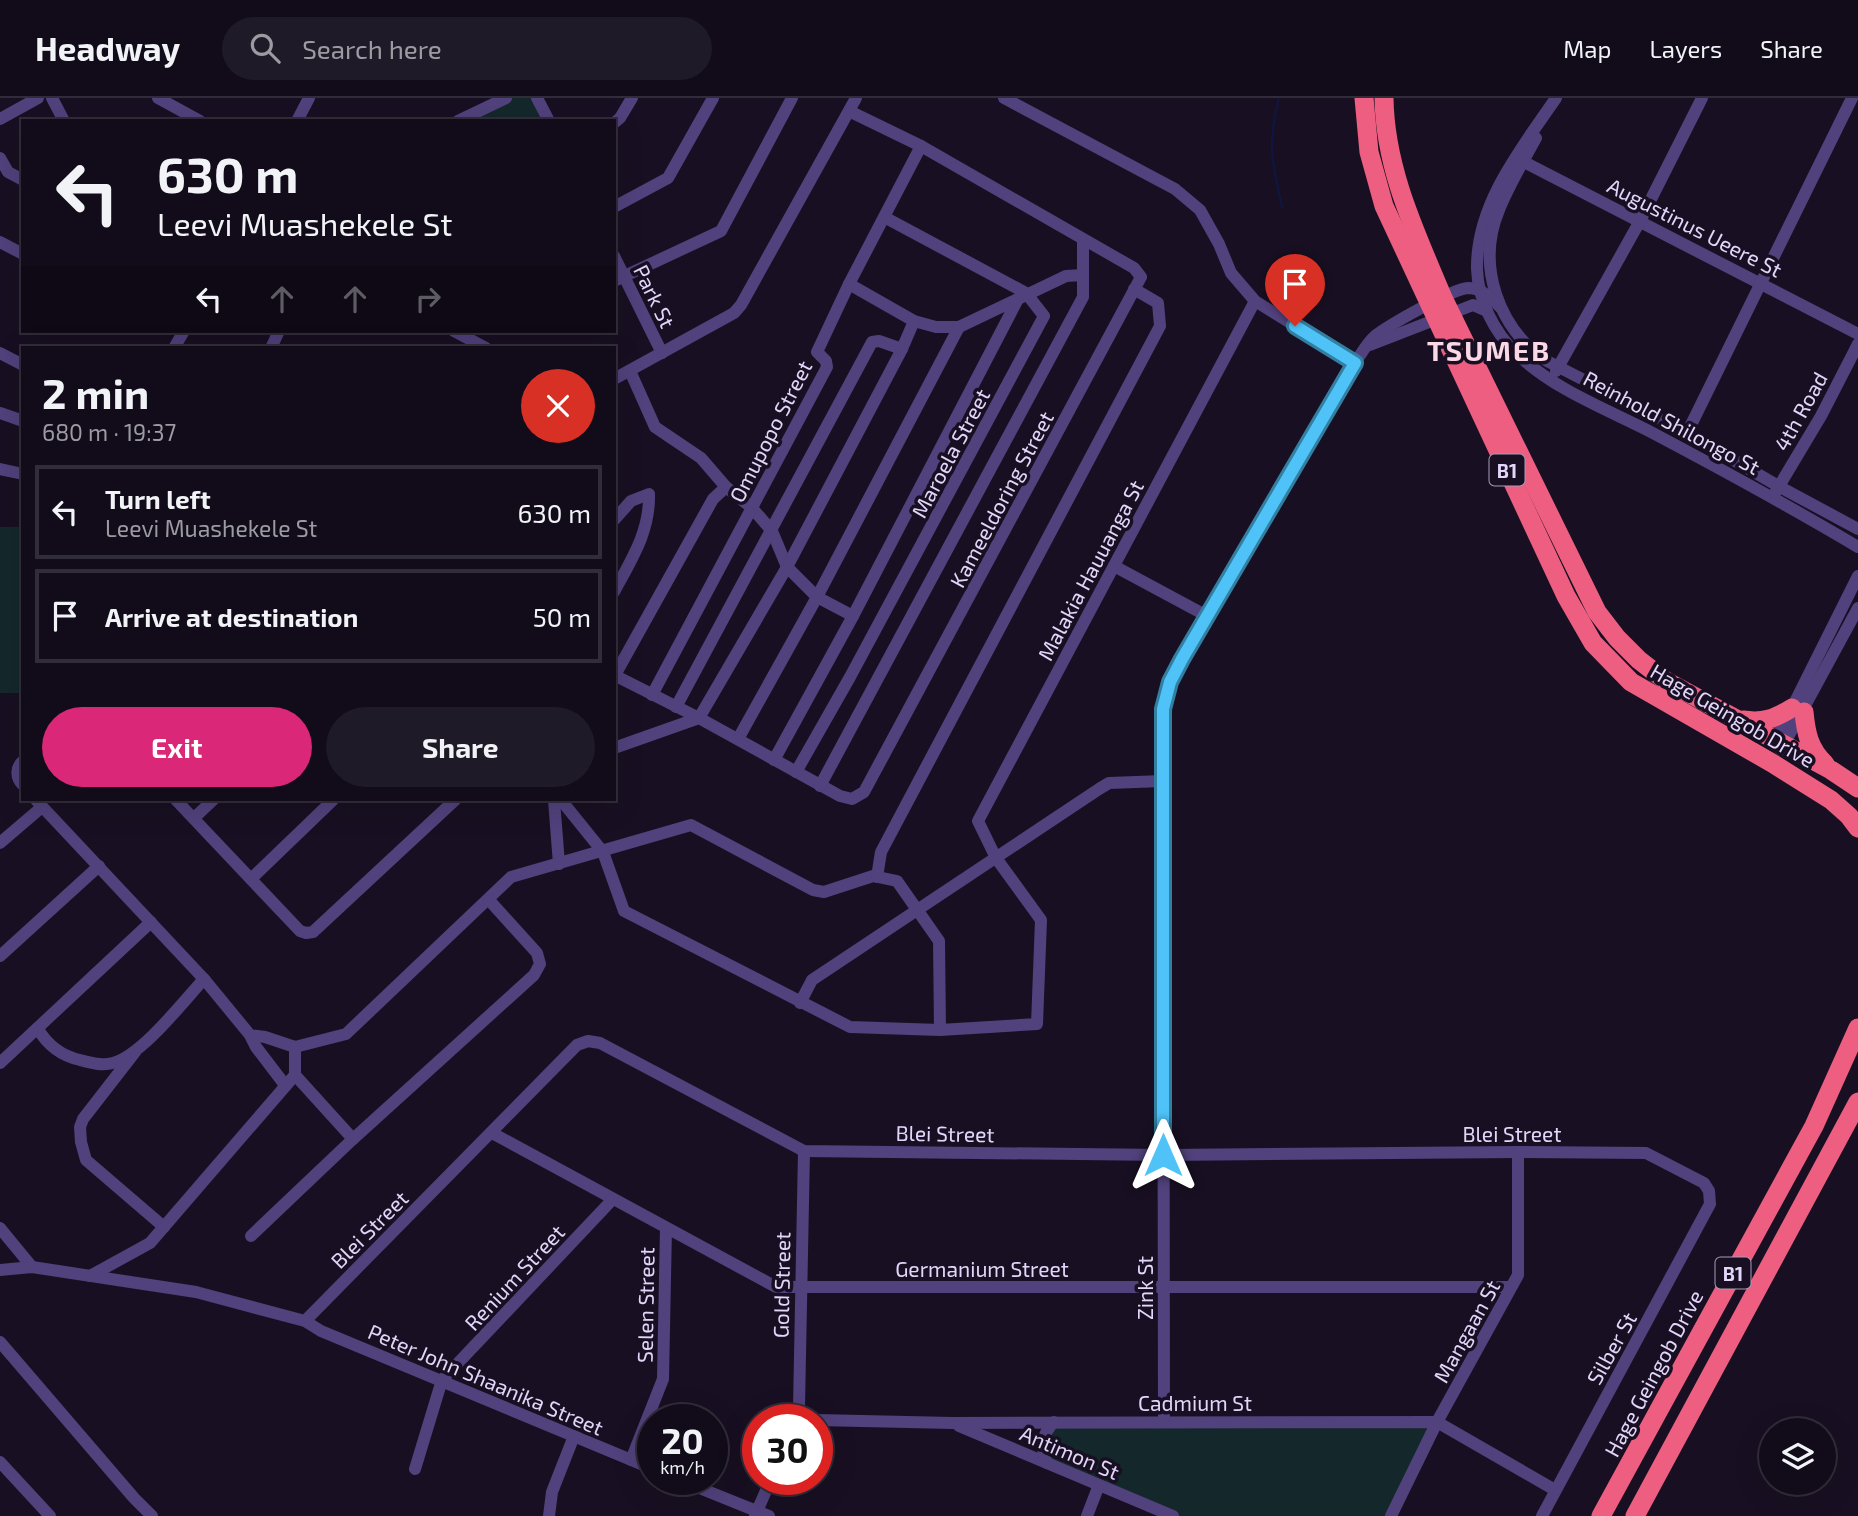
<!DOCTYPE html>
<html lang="en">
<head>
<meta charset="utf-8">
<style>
  :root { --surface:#120c1a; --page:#1f1a27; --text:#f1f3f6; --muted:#9c9ba2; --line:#312c39; --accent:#db2777 }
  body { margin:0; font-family:"Exo 2",sans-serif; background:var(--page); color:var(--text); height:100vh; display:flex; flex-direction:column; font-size:26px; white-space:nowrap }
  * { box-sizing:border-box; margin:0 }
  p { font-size:23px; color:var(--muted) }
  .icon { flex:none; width:38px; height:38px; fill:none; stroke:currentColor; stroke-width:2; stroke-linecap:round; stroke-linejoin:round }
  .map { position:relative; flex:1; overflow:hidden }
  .drawer { position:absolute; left:21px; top:248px; width:595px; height:455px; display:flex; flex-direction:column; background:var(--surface); border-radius:0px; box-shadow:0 7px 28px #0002,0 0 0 2px var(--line) }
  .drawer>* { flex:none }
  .banner { position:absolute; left:21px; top:21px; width:595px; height:214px; border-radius:0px; box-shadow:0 7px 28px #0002,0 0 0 2px var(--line); background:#120c1a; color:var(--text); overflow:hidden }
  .tools { position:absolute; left:1759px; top:1320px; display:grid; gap:14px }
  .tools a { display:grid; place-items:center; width:77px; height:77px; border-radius:50%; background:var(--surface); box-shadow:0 7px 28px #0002,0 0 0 2px var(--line); font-size:35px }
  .speed { position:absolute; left:637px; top:1306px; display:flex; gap:14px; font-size:35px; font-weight:700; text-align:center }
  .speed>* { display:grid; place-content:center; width:91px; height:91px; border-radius:50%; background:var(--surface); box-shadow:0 7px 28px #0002,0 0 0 2px var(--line); line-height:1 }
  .speed small { font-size:18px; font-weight:400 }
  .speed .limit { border:10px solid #d22; background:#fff; color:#111 }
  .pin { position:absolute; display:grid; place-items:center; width:60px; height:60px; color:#fff; margin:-72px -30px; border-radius:50% 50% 50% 0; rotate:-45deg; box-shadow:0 0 7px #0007 }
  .pin .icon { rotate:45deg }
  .me { position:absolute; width:77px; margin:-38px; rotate:0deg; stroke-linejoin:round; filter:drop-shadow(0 0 5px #0008) }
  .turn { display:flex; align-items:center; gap:24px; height:147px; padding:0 21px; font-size:32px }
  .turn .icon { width:91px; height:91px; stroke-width:2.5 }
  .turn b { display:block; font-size:49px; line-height:60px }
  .lanes { display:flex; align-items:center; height:66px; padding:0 21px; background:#0003; justify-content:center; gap:35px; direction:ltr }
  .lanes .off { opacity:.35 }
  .round { display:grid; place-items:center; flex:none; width:74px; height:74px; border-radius:37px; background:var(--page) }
  .headline { display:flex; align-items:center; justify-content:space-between; height:119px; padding:0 21px }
  h1 { font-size:42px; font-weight:700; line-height:52px }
  .cta { display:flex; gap:14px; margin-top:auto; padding:14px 21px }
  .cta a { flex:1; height:80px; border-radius:42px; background:var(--accent); color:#fff; font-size:28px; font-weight:700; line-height:80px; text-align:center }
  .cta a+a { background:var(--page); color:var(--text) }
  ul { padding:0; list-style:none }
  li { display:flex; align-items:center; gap:21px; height:94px; margin:0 14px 10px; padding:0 7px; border:4px solid var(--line); border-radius:0px }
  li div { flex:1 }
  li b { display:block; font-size:26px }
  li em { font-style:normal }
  header { display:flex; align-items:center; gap:42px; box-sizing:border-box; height:98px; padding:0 35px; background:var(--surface); border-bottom:2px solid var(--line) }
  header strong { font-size:33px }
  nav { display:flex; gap:38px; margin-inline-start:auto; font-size:24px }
  .search { width:490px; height:63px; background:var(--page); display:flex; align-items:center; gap:18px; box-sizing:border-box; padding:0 24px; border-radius:38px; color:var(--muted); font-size:26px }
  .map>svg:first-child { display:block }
  .green { fill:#14272b }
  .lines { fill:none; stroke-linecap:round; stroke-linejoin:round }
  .stream { stroke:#0f153c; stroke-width:2.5 }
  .minor { stroke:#51417c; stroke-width:12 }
  .highway { stroke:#ed5e81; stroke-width:19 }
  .route-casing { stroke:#337fa1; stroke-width:18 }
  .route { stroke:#4fc3f7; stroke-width:12 }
  .labels { text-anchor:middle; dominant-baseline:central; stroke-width:7; stroke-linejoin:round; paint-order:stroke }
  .shield { fill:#181022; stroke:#a69bb9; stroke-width:2 }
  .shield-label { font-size:19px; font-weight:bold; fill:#e3d6fa }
  .street-label { font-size:21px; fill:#e3d6fa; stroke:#181022 }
  .district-label { font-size:28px; font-weight:bold; letter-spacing:2px; fill:#fbd8e6; stroke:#181022 }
</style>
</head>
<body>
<header>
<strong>Headway</strong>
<div class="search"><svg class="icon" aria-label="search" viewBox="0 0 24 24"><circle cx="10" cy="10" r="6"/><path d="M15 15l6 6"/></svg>Search here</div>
<nav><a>Map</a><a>Layers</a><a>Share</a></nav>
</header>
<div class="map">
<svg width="1858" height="1418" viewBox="0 0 1858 1418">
  <rect width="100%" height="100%" fill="#181022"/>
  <g class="green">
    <path d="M 506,0 L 537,0 L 549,23 L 458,23 Z"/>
    <rect x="0" y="429" width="23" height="166"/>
    <path d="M 1054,1324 L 1437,1324 L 1391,1418 L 1173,1418 L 1047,1365 L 1044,1341 Z"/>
  </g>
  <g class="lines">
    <path class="stream" d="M 1279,0 C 1267,45 1272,65 1282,109"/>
    <g class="minor">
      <path d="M 52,0 L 64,23"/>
      <path d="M 158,0 L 200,23"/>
      <path d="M 537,0 L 549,23"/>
      <path d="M 1004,0 L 1175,91 L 1200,112 L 1219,146 L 1231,175 L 1255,203 L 1355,265"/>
      <path d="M 1556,0 C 1521,51 1476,106 1477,171 C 1478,202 1494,234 1516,255 C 1553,291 1604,310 1649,333 C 1719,370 1789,408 1858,449"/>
      <path d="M 0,21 L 38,0"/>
      <path d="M 297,23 L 309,0"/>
      <path d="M 458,23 L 506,0"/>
      <path d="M 614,25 L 620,20 L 632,0"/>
      <path d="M 1536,40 C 1523,64 1509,87 1499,112 C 1476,167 1498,231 1547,263 L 1687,335 L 1780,389 L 1858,431"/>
      <path d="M 0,60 L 8,74 L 23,82"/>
      <path d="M 1518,61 L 1858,236"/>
      <path d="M 614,109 L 668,80 L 713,0"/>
      <path d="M 0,144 L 23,156"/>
      <path d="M 614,158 L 662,255"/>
      <path d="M 614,183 L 721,133 L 792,0"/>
      <path d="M 849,186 L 914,223 L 936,229 L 959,229 L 1066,178 L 1083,177"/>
      <path d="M 454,233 L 486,250"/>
      <path d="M 1370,247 L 1473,207 L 1487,213"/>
      <path d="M 174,250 L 184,233"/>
      <path d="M 271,250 L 279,233"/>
      <path d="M 0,255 L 23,267"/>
      <path d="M 630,273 L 655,329 L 701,360 L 726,389 L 752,410 L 772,433 L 787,469 L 817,499 L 853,518"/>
      <path d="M 1556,273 L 1640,123 L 1702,0"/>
      <path d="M 614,281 L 734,215 L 741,207 L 856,0"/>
      <path d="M 0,315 L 23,323"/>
      <path d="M 1687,335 L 1852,0"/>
      <path d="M 0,371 L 23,376"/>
      <path d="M 1775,395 L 1821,318 L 1858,246"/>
      <path d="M 614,422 L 631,403 L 649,396 C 650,434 631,462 614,494"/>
      <path d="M 1114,468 L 1207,518"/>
      <path d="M 614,577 L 699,620 L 787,469 L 902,251 L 914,223"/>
      <path d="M 615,577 L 713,401 L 726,389"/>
      <path d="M 652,597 L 827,269 L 826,263 L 817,254 L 849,186 L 921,48"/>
      <path d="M 676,609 L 872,244 L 879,243 L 902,251"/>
      <path d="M 738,641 L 817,499 L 959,229"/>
      <path d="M 1772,645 L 1794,606 L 1858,478"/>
      <path d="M 614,650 L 699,620 L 840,698 L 852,701 L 864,694 L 1141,179 L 1134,170 L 921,48 L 849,13"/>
      <path d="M 1781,652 L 1858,510"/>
      <path d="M 774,662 L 853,518 L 1018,201"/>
      <path d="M 23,663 C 15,670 16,680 23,687"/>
      <path d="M 796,674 L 850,579 L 1044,218 L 1026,195 L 886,120"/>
      <path d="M 820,688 L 1083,199 L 1083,142"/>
      <path d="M 36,702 L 204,881 L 250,937 L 265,939 L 295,949 L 346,936 L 511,779 L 691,727 L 813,792 L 824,794 L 873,778 L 897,783 L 939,843 L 940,932"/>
      <path d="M 176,702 L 300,833 L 306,835 L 313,834 L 455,702"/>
      <path d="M 554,702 L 559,766"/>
      <path d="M 561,702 L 603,754 L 624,813 L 850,929 L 940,932 L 1037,926 L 1041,822 L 996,760 L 978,723 L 1255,203"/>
      <path d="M 194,720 L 213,702"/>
      <path d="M 0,745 L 42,709"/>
      <path d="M 877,779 L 881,754 L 1160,228 L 1158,205 L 1134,191"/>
      <path d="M 251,781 L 333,702"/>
      <path d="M 0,858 L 99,768"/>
      <path d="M 800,905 L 812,882 L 1099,691 L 1109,685 L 1163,683"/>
      <path d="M 38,931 C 48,948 62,958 80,962 C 91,965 102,968 113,965 C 142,957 183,904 204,881"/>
      <path d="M 250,937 L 256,949 L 285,987"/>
      <path d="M 295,949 L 295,977 L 353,1041"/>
      <path d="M 135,954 L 83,1021 L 80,1029 L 81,1044 L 86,1062 L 164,1129"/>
      <path d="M 0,965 L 151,824"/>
      <path d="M 492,1035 L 776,1189 L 1511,1189"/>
      <path d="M 0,1130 L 32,1169"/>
      <path d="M 251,1138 L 353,1041 L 534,877 L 540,866 L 537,855 L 489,802"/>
      <path d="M 0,1172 L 32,1169 L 196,1194 L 305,1223 L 321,1233 L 653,1371"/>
      <path d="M 90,1178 L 150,1145 L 295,977"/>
      <path d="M 305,1223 L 577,947 L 588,943 L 600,945 L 804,1053 L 1163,1057 L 1518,1054 L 1646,1055 L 1704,1085 L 1709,1093 L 1710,1106 L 1542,1418"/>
      <path d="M 0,1244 L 134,1400 L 152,1418"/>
      <path d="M 796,1321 L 799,1309 L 804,1053"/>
      <path d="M 817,1322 L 952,1325 L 1437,1324 L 1555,1392"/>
      <path d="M 1164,1323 L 1163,611 L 1170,584 L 1355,265 C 1361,256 1367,245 1375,238 C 1389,227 1452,191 1468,190 C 1481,190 1492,200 1500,209"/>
      <path d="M 959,1328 L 1173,1418"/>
      <path d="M 631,1362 L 663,1281 L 666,1130"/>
      <path d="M 0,1364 L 50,1418"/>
      <path d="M 1047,1365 C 1040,1350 1042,1336 1054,1324"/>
      <path d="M 415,1371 L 442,1282 L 613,1101"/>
      <path d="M 677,1381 L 769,1418"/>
      <path d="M 549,1418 L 552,1394 L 574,1338"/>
      <path d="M 755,1418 L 771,1381"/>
      <path d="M 1087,1418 L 1099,1387"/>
      <path d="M 1391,1418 L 1437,1324 L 1518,1177 L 1518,1054"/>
    </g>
    <g class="highway">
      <path d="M 1364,0 L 1369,54 L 1384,108 L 1566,498 L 1593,545 L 1631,584 L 1772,665 L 1831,702 L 1849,718 L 1858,730"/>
      <path d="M 1384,0 C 1385,72 1416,135 1443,200 L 1597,514 L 1617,540 L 1639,562 L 1666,583 L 1831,672 L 1858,690"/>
      <path d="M 1804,614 C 1806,635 1809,651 1825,666"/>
      <path d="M 1743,622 C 1763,625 1774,621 1792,610"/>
      <path d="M 1601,1418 L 1814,1028 L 1858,930"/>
      <path d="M 1635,1418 L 1858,1004"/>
    </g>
  </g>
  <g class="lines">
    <g class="route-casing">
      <path id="route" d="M 1163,1057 L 1163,611 L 1170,584 L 1182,561 L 1355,265 L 1295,228"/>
    </g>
    <use href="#route" class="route"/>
  </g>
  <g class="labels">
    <g class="shield">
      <rect x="1489.5" y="356.5" width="35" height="31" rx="5"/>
      <rect x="1715.5" y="1159.5" width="35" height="31" rx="5"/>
    </g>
    <g class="shield-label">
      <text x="1507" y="372">B1</text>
      <text x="1733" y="1175">B1</text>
    </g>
    <g class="street-label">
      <text transform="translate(1695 129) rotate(27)">Augustinus Ueere St</text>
      <text transform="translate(655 198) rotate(64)">Park St</text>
      <text transform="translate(1800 313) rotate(-61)">4th Road</text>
      <text transform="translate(1672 324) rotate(28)">Reinhold Shilongo St</text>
      <text transform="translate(770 333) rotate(-63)">Omupopo Street</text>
      <text transform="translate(950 355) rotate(-62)">Maroela Street</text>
      <text transform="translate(1001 401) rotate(-62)">Kameeldoring Street</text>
      <text transform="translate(1090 472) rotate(-62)">Malakia Hauuanga St</text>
      <text transform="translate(1733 617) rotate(30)">Hage Geingob Drive</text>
      <text transform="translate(945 1035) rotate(1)">Blei Street</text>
      <text x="1512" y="1035">Blei Street</text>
      <text transform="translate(369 1131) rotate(-45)">Blei Street</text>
      <text x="982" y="1170">Germanium Street</text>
      <text transform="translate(514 1179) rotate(-47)">Renium Street</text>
      <text transform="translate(781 1187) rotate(-89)">Gold Street</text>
      <text transform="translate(1144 1190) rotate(-90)">Zink St</text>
      <text transform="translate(645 1207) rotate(-89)">Selen Street</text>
      <text transform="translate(1466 1233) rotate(-61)">Mangaan St</text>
      <text transform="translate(1611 1250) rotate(-61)">Silber St</text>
      <text transform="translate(1653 1275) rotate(-62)">Hage Geingob Drive</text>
      <text transform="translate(486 1281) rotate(23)">Peter John Shaanika Street</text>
      <text x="1195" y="1304">Cadmium St</text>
      <text transform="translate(1070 1354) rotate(23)">Antimon St</text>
    </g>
    <g class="district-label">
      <text x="1489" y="252">TSUMEB</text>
    </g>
  </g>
</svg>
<div class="tools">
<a><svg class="icon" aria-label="layers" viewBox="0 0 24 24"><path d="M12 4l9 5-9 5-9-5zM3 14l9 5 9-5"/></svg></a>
</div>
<div class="speed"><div>20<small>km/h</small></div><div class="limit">30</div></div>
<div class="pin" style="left:1295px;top:228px;background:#d93025"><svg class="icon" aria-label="arrive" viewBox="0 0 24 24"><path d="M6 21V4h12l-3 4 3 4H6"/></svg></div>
<svg class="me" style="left:1163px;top:1057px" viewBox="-20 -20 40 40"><path d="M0-17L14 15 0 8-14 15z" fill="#4fc3f7" stroke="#fff" stroke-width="4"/></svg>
<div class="banner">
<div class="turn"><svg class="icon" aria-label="left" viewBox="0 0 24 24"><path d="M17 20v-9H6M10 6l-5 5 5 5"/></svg><div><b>630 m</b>Leevi Muashekele St</div></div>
<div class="lanes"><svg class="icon" aria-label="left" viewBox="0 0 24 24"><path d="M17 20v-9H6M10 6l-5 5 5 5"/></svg><svg class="icon off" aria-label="ahead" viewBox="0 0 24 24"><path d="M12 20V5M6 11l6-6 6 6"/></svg><svg class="icon off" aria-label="ahead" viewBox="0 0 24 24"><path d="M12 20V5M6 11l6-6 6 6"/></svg><svg class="icon off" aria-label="right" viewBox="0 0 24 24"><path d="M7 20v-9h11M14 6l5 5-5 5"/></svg></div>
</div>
<section class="drawer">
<div class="headline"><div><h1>2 min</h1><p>680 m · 19:37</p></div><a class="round" style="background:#d93025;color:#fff"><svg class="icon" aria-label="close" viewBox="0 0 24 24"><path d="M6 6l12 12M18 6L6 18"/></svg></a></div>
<ul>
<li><svg class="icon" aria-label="left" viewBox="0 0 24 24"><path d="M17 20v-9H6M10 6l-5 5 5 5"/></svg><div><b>Turn left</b><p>Leevi Muashekele St</p></div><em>630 m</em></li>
<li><svg class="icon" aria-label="arrive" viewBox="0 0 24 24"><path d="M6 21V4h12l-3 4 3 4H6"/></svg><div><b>Arrive at destination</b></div><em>50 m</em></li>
</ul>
<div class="cta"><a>Exit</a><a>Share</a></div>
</section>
</div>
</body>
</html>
